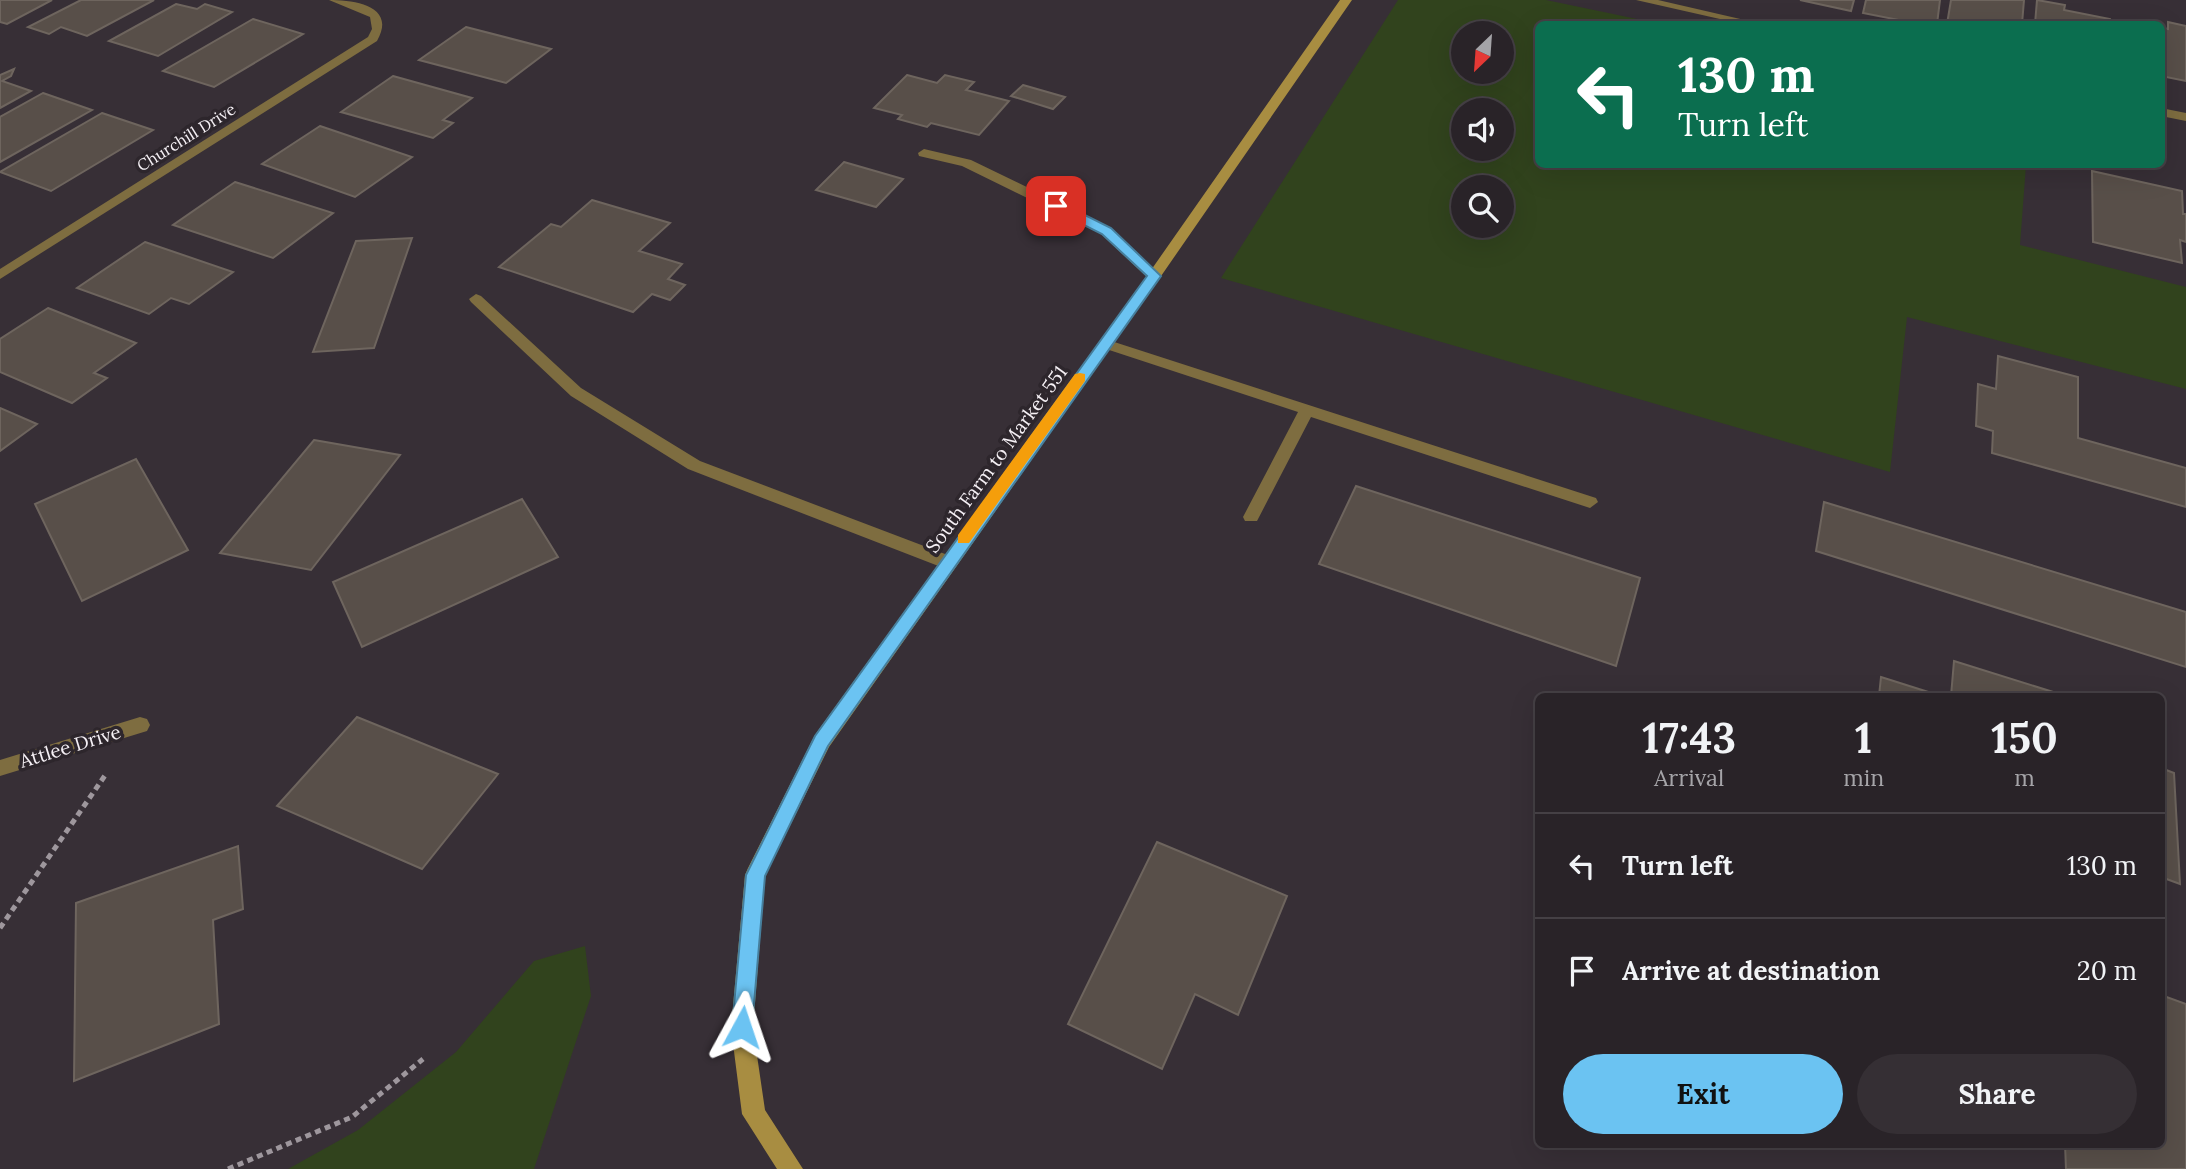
<!DOCTYPE html>
<html lang="en">
<head>
<meta charset="utf-8">
<style>
  :root { --surface:#292328; --page:#352f34; --text:#f1f3f6; --muted:#a5a4a8; --line:#454045; --accent:#6bc3f2 }
  body { margin:0; font-family:Lora,serif; background:var(--page); color:var(--text); height:100vh; display:flex; flex-direction:column; font-size:26px; white-space:nowrap }
  * { box-sizing:border-box; margin:0 }
  p { font-size:23px; color:var(--muted) }
  .icon { flex:none; width:38px; height:38px; fill:none; stroke:currentColor; stroke-width:2; stroke-linecap:round; stroke-linejoin:round }
  .map { position:relative; flex:1; overflow:hidden }
  .details { position:absolute; left:1535px; top:693px; width:630px; height:455px; display:flex; flex-direction:column; background:var(--surface); border-radius:10px; box-shadow:0 7px 28px #0002,0 0 0 2px var(--line) }
  .details>* { flex:none }
  .top-card { position:absolute; left:1535px; top:21px; width:630px; height:147px; border-radius:10px; box-shadow:0 7px 28px #0002,0 0 0 2px var(--line); background:#0b6e4f; color:#fff; overflow:hidden }
  .needle { width:46px; rotate:205deg }
  .fabs { position:absolute; left:1451px; top:21px; display:grid; gap:14px }
  .fabs a { display:grid; place-items:center; width:63px; height:63px; border-radius:50%; background:var(--surface); box-shadow:0 7px 28px #0002,0 0 0 2px var(--line); font-size:35px }
  .pin { position:absolute; display:grid; place-items:center; width:60px; height:60px; color:#fff; margin:-30px; border-radius:14px; box-shadow:0 4px 10px #0006 }
  .me { position:absolute; width:77px; margin:-38px; rotate:5deg; stroke-linejoin:round; filter:drop-shadow(0 0 5px #0008) }
  .turn { display:flex; align-items:center; gap:24px; height:147px; padding:0 28px; font-size:32px }
  .turn .icon { width:91px; height:91px; stroke-width:2.5 }
  .turn b { display:block; font-size:49px; line-height:60px }
  .eta { display:flex; justify-content:space-evenly; align-items:center; height:119px; text-align:center }
  .eta b { font-size:42px; font-weight:800; line-height:49px }
  .cta { display:flex; gap:14px; margin-top:auto; padding:14px 28px }
  .cta a { flex:1; height:80px; border-radius:42px; background:var(--accent); color:#111; font-size:28px; font-weight:800; line-height:80px; text-align:center }
  .cta a+a { background:var(--page); color:var(--text) }
  ul { padding:0; list-style:none }
  li { display:flex; align-items:center; gap:21px; height:105px; padding:0 28px; border-top:2px solid var(--line) }
  li div { flex:1 }
  li b { display:block; font-size:26px }
  li em { font-style:normal }
  .map>svg:first-child { display:block }
  .green { fill:#31431d; fill-rule:evenodd }
  .building { fill:#584f49; stroke:#6e655e; stroke-width:2 }
  .lines { fill:none; stroke-linecap:round; stroke-linejoin:round }
  .path { stroke:#9e979d; stroke-width:5; stroke-dasharray:6 4.5; stroke-linecap:butt }
  .lane { fill:#7e6d40; fill-rule:evenodd }
  .street { fill:#7e6d40; fill-rule:evenodd }
  .secondary { fill:#a88d41; fill-rule:evenodd }
  .route { fill:#6bc3f2; stroke:#467f9d; stroke-width:2 }
  .slow { fill:#f59e0b }
  .labels { text-anchor:middle; dominant-baseline:central; stroke-width:7; stroke-linejoin:round; paint-order:stroke }
  .far-street-label { font-size:16px; fill:#f5f0f5; stroke:#2d262c }
  .street-label { font-size:19px; fill:#f5f0f5; stroke:#2d262c }
</style>
</head>
<body>
<div class="map">
<svg width="2186" height="1169" viewBox="0 0 2186 1169">
  <rect width="100%" height="100%" fill="#372f36"/>
  <g class="green">
    <path d="M 1398,0 L 1546,0 L 1661,24 L 1538,24 L 1538,164 L 2026,165 L 2020,245 L 2186,287 L 2186,389 L 1907,317 L 1890,472 L 1221,278 ZM 1463,33 L 1502,33 L 1502,72 L 1463,72 ZM 1463,110 L 1502,110 L 1502,149 L 1463,149 ZM 1463,187 L 1502,187 L 1502,226 L 1463,226 Z"/>
    <path d="M 585,946 L 591,996 L 534,1169 L 288,1169 L 358,1130 L 456,1052 L 534,961 Z"/>
  </g>
  <g class="building">
    <path d="M 0,0 L 52,0 L 7,24 L 0,22 Z"/>
    <path d="M 81,0 L 154,0 L 87,36 L 61,27 L 49,34 L 28,27 Z"/>
    <path d="M 1800,0 L 1854,0 L 1851,11 Z"/>
    <path d="M 1866,0 L 1940,0 L 1937,24 L 1919,24 L 1863,13 Z"/>
    <path d="M 1951,0 L 2024,0 L 2022,24 L 1947,24 Z"/>
    <path d="M 2037,0 L 2065,5 L 2064,10 L 2110,19 L 2110,24 L 2035,24 Z"/>
    <path d="M 176,4 L 197,9 L 205,4 L 232,12 L 158,56 L 109,41 Z"/>
    <path d="M 253,19 L 303,34 L 214,87 L 163,71 Z"/>
    <path d="M 2168,22 L 2186,26 L 2186,81 L 2161,76 L 2161,28 L 2168,29 Z"/>
    <path d="M 466,27 L 551,49 L 506,83 L 419,60 Z"/>
    <path d="M 14,69 L 11,76 L 2,81 L 31,91 L 0,108 L 0,75 Z"/>
    <path d="M 907,75 L 937,83 L 945,75 L 974,82 L 966,90 L 1009,101 L 979,135 L 931,123 L 927,127 L 898,119 L 902,115 L 874,108 Z"/>
    <path d="M 393,76 L 472,98 L 443,120 L 453,123 L 433,138 L 341,112 Z"/>
    <path d="M 1023,85 L 1065,97 L 1053,109 L 1011,96 Z"/>
    <path d="M 43,93 L 92,110 L 0,162 L 0,117 Z"/>
    <path d="M 102,113 L 153,130 L 51,191 L 0,172 Z"/>
    <path d="M 320,126 L 412,157 L 355,197 L 262,164 Z"/>
    <path d="M 844,162 L 903,179 L 876,207 L 816,190 Z"/>
    <path d="M 2092,171 L 2182,191 L 2183,214 L 2186,214 L 2186,242 L 2180,240 L 2182,263 L 2093,242 Z"/>
    <path d="M 235,182 L 333,213 L 273,258 L 173,225 Z"/>
    <path d="M 592,200 L 670,223 L 639,251 L 682,264 L 668,279 L 685,285 L 670,300 L 652,294 L 633,312 L 499,267 L 551,224 L 561,227 Z"/>
    <path d="M 412,238 L 374,348 L 313,352 L 356,241 Z"/>
    <path d="M 145,242 L 233,272 L 189,304 L 171,298 L 149,314 L 77,288 Z"/>
    <path d="M 48,308 L 136,343 L 94,373 L 107,378 L 72,403 L 0,372 L 0,339 Z"/>
    <path d="M 1998,356 L 2078,377 L 2078,438 L 2186,468 L 2186,507 L 1992,453 L 1993,431 L 1976,426 L 1978,384 L 1996,389 Z"/>
    <path d="M 0,408 L 37,424 L 0,451 Z"/>
    <path d="M 314,440 L 400,455 L 311,570 L 220,553 Z"/>
    <path d="M 136,459 L 188,550 L 82,601 L 35,504 Z"/>
    <path d="M 1356,486 L 1640,578 L 1616,666 L 1319,564 Z"/>
    <path d="M 522,499 L 558,557 L 362,647 L 333,582 Z"/>
    <path d="M 1824,502 L 2186,612 L 2186,667 L 1816,551 Z"/>
    <path d="M 1954,661 L 2066,696 L 1951,696 Z"/>
    <path d="M 1881,677 L 1941,696 L 1879,696 Z"/>
    <path d="M 357,717 L 498,774 L 422,869 L 277,806 Z"/>
    <path d="M 2161,768 L 2174,773 L 2180,884 L 2161,877 Z"/>
    <path d="M 1157,842 L 1287,896 L 1238,1015 L 1195,994 L 1162,1069 L 1068,1024 Z"/>
    <path d="M 238,846 L 243,909 L 213,920 L 219,1024 L 74,1081 L 76,903 Z"/>
    <path d="M 2161,995 L 2186,1004 L 2186,1169 L 2066,1169 L 2065,1144 L 2161,1144 Z"/>
  </g>
  <g class="lines">
    <g class="path">
      <path d="M 0,928 L 106,774"/>
      <path d="M 228,1169 L 352,1117 L 423,1059"/>
    </g>
    <g class="lane">
      <path d="M 924,149 L 971,160 L 1111,228 L 1161,276 L 1159,279 L 1149,279 L 1101,234 L 962,166 L 919,156 L 918,153 Z"/>
      <path d="M 476,294 L 481,296 L 581,388 L 700,461 L 953,557 L 956,562 L 953,567 L 941,567 L 688,469 L 571,396 L 471,302 L 469,299 Z"/>
      <path d="M 1105,339 L 1596,498 L 1598,502 L 1590,508 L 1311,417 L 1257,521 L 1245,521 L 1243,517 L 1298,412 L 1100,347 L 1098,344 Z"/>
    </g>
    <g class="street">
      <path d="M 329,0 C 355,0 397,6 377,41 L 0,279 L 0,269 L 368,37 L 372,29 L 370,17 Z"/>
      <path d="M 1636,0 L 1658,0 L 1762,24 L 1742,24 Z"/>
      <path d="M 2161,108 L 2186,113 L 2186,121 L 2161,116 Z"/>
      <path d="M 140,717 L 147,719 L 150,725 L 147,731 L 0,776 L 0,760 Z"/>
    </g>
    <path class="secondary" d="M 1340,0 L 1352,0 L 1159,279 L 829,747 L 765,876 L 753,1028 L 765,1110 L 803,1169 L 777,1169 L 742,1114 L 731,1028 L 745,875 L 748,868 L 815,735 L 1149,273 Z"/>
  </g>
  <path class="route" d="M 1052,203 L 1061,203 L 1111,228 L 1161,276 L 828,746 L 765,876 L 752,1027 L 749,1035 L 742,1037 L 735,1035 L 732,1027 L 746,875 L 815,736 L 1147,276 L 1102,234 L 1052,209 Z"/>
  <path class="slow" d="M 1080,373 L 1085,374 L 1085,381 L 969,543 L 958,543 L 958,535 L 1075,374 Z"/>
  <g class="labels">
    <g class="far-street-label">
      <text transform="translate(186 137) rotate(-32)">Churchill Drive</text>
    </g>
    <g class="street-label">
      <text transform="translate(996 459) rotate(-54)">South Farm to Market 551</text>
      <text transform="translate(70 746) rotate(-17)">Attlee Drive</text>
    </g>
  </g>
</svg>
<div class="fabs">
<a><svg class="needle" viewBox="-14 -14 28 28"><path d="M0-13l5 13h-10z" fill="#e53935"/><path d="M0 13l5-13h-10z" fill="#a5a4a8"/></svg></a>
<a><svg class="icon" aria-label="sound" viewBox="0 0 24 24"><path d="M4 9h4l5-4v14l-5-4H4zM17 9q2 3 0 6"/></svg></a>
<a><svg class="icon" aria-label="search" viewBox="0 0 24 24"><circle cx="10" cy="10" r="6"/><path d="M15 15l6 6"/></svg></a>
</div>
<div class="pin" style="left:1056px;top:206px;background:#d93025"><svg class="icon" aria-label="arrive" viewBox="0 0 24 24"><path d="M6 21V4h12l-3 4 3 4H6"/></svg></div>
<svg class="me" style="left:742px;top:1027px" viewBox="-20 -20 40 40"><path d="M0-17L14 15 0 8-14 15z" fill="#6bc3f2" stroke="#fff" stroke-width="4"/></svg>
<div class="top-card">
<div class="turn"><svg class="icon" aria-label="left" viewBox="0 0 24 24"><path d="M17 20v-9H6M10 6l-5 5 5 5"/></svg><div><b>130 m</b>Turn left</div></div>
</div>
<section class="details">
<div class="eta">
<div><b>17:43</b><p>Arrival</p></div>
<div><b>1</b><p>min</p></div>
<div><b>150</b><p>m</p></div>
</div>
<ul>
<li><svg class="icon" aria-label="left" viewBox="0 0 24 24"><path d="M17 20v-9H6M10 6l-5 5 5 5"/></svg><div><b>Turn left</b></div><em>130 m</em></li>
<li><svg class="icon" aria-label="arrive" viewBox="0 0 24 24"><path d="M6 21V4h12l-3 4 3 4H6"/></svg><div><b>Arrive at destination</b></div><em>20 m</em></li>
</ul>
<div class="cta"><a>Exit</a><a>Share</a></div>
</section>
</div>
</body>
</html>
